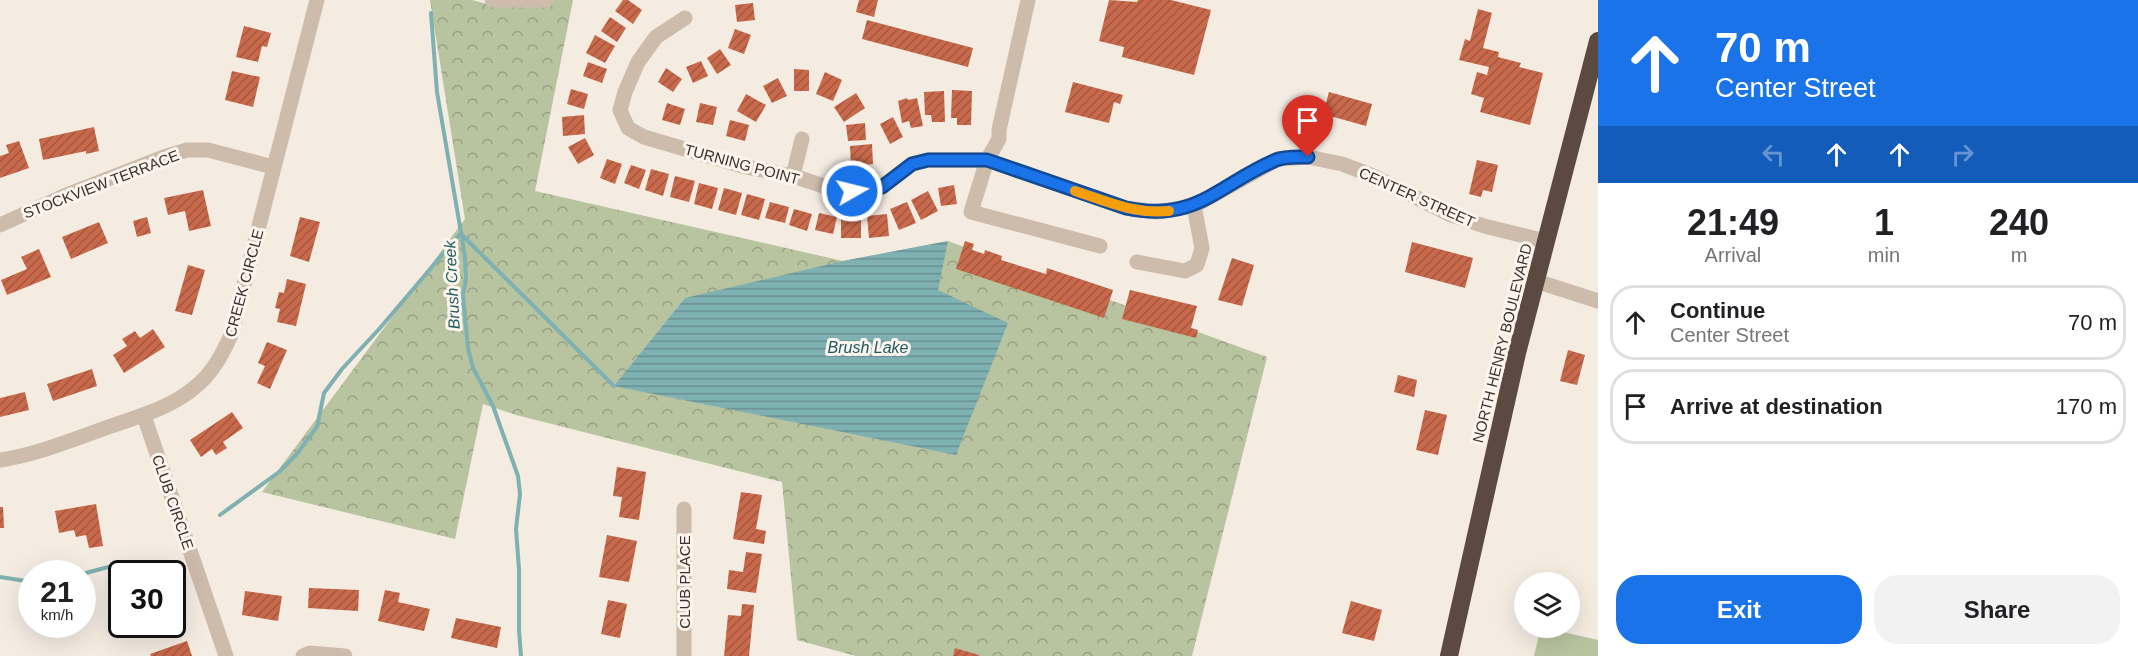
<!DOCTYPE html>
<html lang="en">
<head>
<meta charset="utf-8">
<style>
  :root { --surface:#fff; --page:#f2f2f2; --text:#202124; --muted:#757577; --line:#e0e0e0; --accent:#1a73e8 }
  body { margin:0; font-family:Arial,sans-serif; background:var(--page); color:var(--text); height:100vh; display:flex; flex-direction:column; font-size:22px; white-space:nowrap }
  * { box-sizing:border-box; margin:0 }
  p { font-size:20px; color:var(--muted) }
  .icon { flex:none; width:33px; height:33px; fill:none; stroke:currentColor; stroke-width:2; stroke-linecap:round; stroke-linejoin:round }
  .map { position:relative; flex:1; overflow:hidden }
  .panel { display:flex; flex-direction:column; background:var(--surface); width:540px }
  .panel>* { flex:none }
  .top-card { background:#1a73e8; color:#fff; overflow:hidden }
  .tools { position:absolute; left:1514px; top:572px; display:grid; gap:12px }
  .tools a { display:grid; place-items:center; width:66px; height:66px; border-radius:50%; background:var(--surface); box-shadow:0 6px 24px #0002; font-size:30px }
  .speed { position:absolute; left:18px; top:560px; display:flex; gap:12px; font-size:30px; font-weight:700; text-align:center }
  .speed>* { display:grid; place-content:center; width:78px; height:78px; border-radius:50%; background:var(--surface); box-shadow:0 6px 24px #0002; line-height:1 }
  .speed small { font-size:15px; font-weight:400 }
  .speed .limit { border:3px solid #111; border-radius:9px; background:#fff; color:#111 }
  .pin { position:absolute; display:grid; place-items:center; width:51px; height:51px; color:#fff; margin:-62px -26px; border-radius:50% 50% 50% 0; rotate:-45deg; box-shadow:0 0 6px #0007 }
  .pin .icon { rotate:45deg }
  .me { position:absolute; width:66px; margin:-33px; rotate:82deg; stroke-linejoin:round; filter:drop-shadow(0 0 4px #0008) }
  .turn { display:flex; align-items:center; gap:21px; height:126px; padding:0 18px; font-size:27px }
  .turn .icon { width:78px; height:78px; stroke-width:2.5 }
  .turn b { display:block; font-size:42px; line-height:51px }
  .lanes { display:flex; align-items:center; height:57px; padding:0 18px; background:#0003; justify-content:center; gap:30px; direction:ltr }
  .lanes .off { opacity:.35 }
  .eta { display:flex; justify-content:space-evenly; align-items:center; height:102px; text-align:center }
  .eta b { font-size:36px; font-weight:800; line-height:42px }
  .action { display:flex; gap:12px; margin-top:auto; padding:12px 18px }
  .action a { flex:1; height:69px; border-radius:24px; background:var(--accent); color:#fff; font-size:24px; font-weight:800; line-height:69px; text-align:center }
  .action a+a { background:var(--page); color:var(--text) }
  ul { padding:0; list-style:none }
  li { display:flex; align-items:center; gap:18px; height:75px; margin:0 12px 9px; padding:0 6px; border:3px solid var(--line); border-radius:24px }
  li div { flex:1 }
  li b { display:block; font-size:22px }
  li em { font-style:normal }
  main { display:flex; flex:1; min-height:0 }
  .map>svg:first-child { display:block }
  .forest { fill:url(#forest-crowns) }
  .pitch { fill:#b8c4a0 }
  .water { fill:url(#water-rules) }
  .lines { fill:none; stroke-linecap:round; stroke-linejoin:round }
  .stream { stroke:#7fb0b2; stroke-width:4 }
  .building { fill:url(#building-hatch) }
  .minor { stroke:#cdbbac; stroke-width:15 }
  .highway { stroke:#5c4a42; stroke-width:18 }
  .route-casing { stroke:#114b97; stroke-width:15 }
  .route { stroke:#1a73e8; stroke-width:10 }
  .slow { stroke:#f59e0b; stroke-width:10 }
  .labels { text-anchor:middle; dominant-baseline:central; stroke-width:6; stroke-linejoin:round; paint-order:stroke }
  .street-label { font-size:15px; fill:#3b302b; stroke:#fbf5ee }
  .water-label { font-size:16px; font-style:italic; fill:#1f5a5e; stroke:#fbf5ee }
</style>
</head>
<body>
<main>
<div class="map">
<svg width="1598" height="656" viewBox="0 0 1598 656">
  <defs>
    <pattern id="forest-crowns" width="20" height="18" patternUnits="userSpaceOnUse" patternTransform="scale(1.5)"><rect width="20" height="18" fill="#b8c4a0"/><path d="M2 6a3 3 0 1 1 6 0M12 15a3 3 0 1 1 6 0" fill="none" stroke="#97a083"/></pattern>
    <pattern id="water-rules" width="6" height="5" patternUnits="userSpaceOnUse" patternTransform="scale(1.5)"><rect width="6" height="5" fill="#7fb0b2"/><path d="M0 2.5h6" fill="none" stroke="#699091"/></pattern>
    <pattern id="building-hatch" width="6" height="6" patternUnits="userSpaceOnUse" patternTransform="scale(1.5)"><rect width="6" height="6" fill="#c8694b"/><path d="M-1 1l2-2M0 6l6-6M5 7l2-2" fill="none" stroke="#a4573f"/></pattern>
  </defs>
  <rect width="100%" height="100%" fill="#f4ebe1"/>
  <path class="forest" d="M 430,0 L 472,0 L 498,7 L 518,0 L 573,0 L 535,191 L 843,261 L 948,241 L 1267,357 L 1192,656 L 856,656 L 797,640 L 782,482 L 516,415 L 483,404 L 455,539 L 262,492 L 465,219 Z"/>
  <path class="pitch" d="M 1541,627 L 1598,640 L 1598,656 L 1534,656 Z"/>
  <path class="water" d="M 948,241 L 938,290 L 1008,323 L 956,455 L 614,386 L 685,298 L 843,261 Z"/>
  <g class="lines">
    <g class="stream">
      <path d="M 431,13 L 437,92 L 465,256 L 466,278 L 463,295 L 468,348 L 473,368 L 493,406 L 518,476 L 520,494 L 516,529 L 519,569 L 519,630 L 521,656"/>
      <path d="M 461,234 L 614,386"/>
      <path d="M 220,515 L 279,472 L 296,455 L 317,427 L 324,393 L 342,369 L 380,328 L 460,234"/>
      <path d="M 82,574 L 116,565"/>
      <path d="M 0,577 L 32,582"/>
    </g>
  </g>
  <g class="building">
    <path d="M 623,0 L 628,0 L 642,10 L 633,24 L 615,11 Z"/>
    <path d="M 859,0 L 878,0 L 874,17 L 856,12 Z"/>
    <path d="M 1109,0 L 1137,2 L 1138,0 L 1171,0 L 1211,10 L 1194,75 L 1122,57 L 1124,47 L 1099,41 Z"/>
    <path d="M 753,3 L 755,20 L 737,22 L 735,5 Z"/>
    <path d="M 1478,9 L 1492,13 L 1483,48 L 1499,52 L 1498,57 L 1521,63 L 1519,67 L 1543,73 L 1530,125 L 1480,112 L 1484,98 L 1471,94 L 1477,72 L 1487,75 L 1489,67 L 1459,60 L 1465,39 L 1470,41 Z"/>
    <path d="M 610,17 L 626,28 L 617,42 L 601,31 Z"/>
    <path d="M 867,20 L 973,48 L 968,67 L 862,39 Z"/>
    <path d="M 244,26 L 271,33 L 267,47 L 262,46 L 258,62 L 236,57 Z"/>
    <path d="M 735,29 L 751,35 L 744,54 L 728,48 Z"/>
    <path d="M 595,35 L 615,46 L 605,63 L 586,53 Z"/>
    <path d="M 720,49 L 731,65 L 717,74 L 707,58 Z"/>
    <path d="M 701,61 L 708,76 L 693,83 L 686,67 Z"/>
    <path d="M 588,62 L 607,69 L 602,83 L 583,76 Z"/>
    <path d="M 666,68 L 682,79 L 673,92 L 658,82 Z"/>
    <path d="M 794,69 L 809,70 L 809,91 L 794,91 Z"/>
    <path d="M 232,71 L 260,77 L 253,107 L 225,100 Z"/>
    <path d="M 825,72 L 842,80 L 833,101 L 816,94 Z"/>
    <path d="M 778,78 L 787,96 L 772,103 L 763,86 Z"/>
    <path d="M 1073,82 L 1123,95 L 1120,104 L 1114,102 L 1109,123 L 1065,112 Z"/>
    <path d="M 571,89 L 588,94 L 584,109 L 567,104 Z"/>
    <path d="M 952,90 L 972,91 L 971,125 L 957,125 L 957,118 L 951,118 Z"/>
    <path d="M 944,91 L 945,122 L 932,122 L 931,115 L 925,115 L 924,92 Z"/>
    <path d="M 1329,92 L 1372,104 L 1366,126 L 1323,114 Z"/>
    <path d="M 856,93 L 865,108 L 844,122 L 834,107 Z"/>
    <path d="M 746,94 L 766,105 L 756,122 L 737,111 Z"/>
    <path d="M 907,98 L 908,100 L 917,98 L 923,126 L 911,128 L 909,121 L 902,123 L 898,101 Z"/>
    <path d="M 667,103 L 685,109 L 680,125 L 662,120 Z"/>
    <path d="M 700,103 L 717,107 L 713,125 L 696,122 Z"/>
    <path d="M 584,115 L 585,134 L 563,136 L 562,117 Z"/>
    <path d="M 893,117 L 903,137 L 890,144 L 880,124 Z"/>
    <path d="M 730,120 L 749,125 L 745,141 L 726,136 Z"/>
    <path d="M 865,123 L 866,140 L 848,141 L 846,125 Z"/>
    <path d="M 94,127 L 99,151 L 86,154 L 86,151 L 43,160 L 39,139 Z"/>
    <path d="M 585,138 L 594,155 L 578,164 L 568,147 Z"/>
    <path d="M 19,141 L 29,168 L 0,178 L 0,156 L 9,153 L 6,145 Z"/>
    <path d="M 872,144 L 873,164 L 851,166 L 850,146 Z"/>
    <path d="M 607,159 L 622,164 L 615,184 L 600,178 Z"/>
    <path d="M 1477,160 L 1498,165 L 1492,192 L 1483,190 L 1481,197 L 1469,194 Z"/>
    <path d="M 631,165 L 646,170 L 639,189 L 624,183 Z"/>
    <path d="M 651,169 L 669,174 L 663,196 L 645,190 Z"/>
    <path d="M 675,176 L 695,181 L 689,202 L 670,197 Z"/>
    <path d="M 699,183 L 718,188 L 712,209 L 694,204 Z"/>
    <path d="M 954,185 L 957,204 L 941,206 L 938,188 Z"/>
    <path d="M 724,188 L 742,193 L 736,215 L 718,210 Z"/>
    <path d="M 203,190 L 211,226 L 189,231 L 185,211 L 168,215 L 164,198 Z"/>
    <path d="M 928,191 L 938,211 L 921,220 L 911,200 Z"/>
    <path d="M 747,194 L 765,199 L 759,220 L 741,215 Z"/>
    <path d="M 770,202 L 789,207 L 785,223 L 765,218 Z"/>
    <path d="M 907,202 L 916,223 L 899,230 L 890,209 Z"/>
    <path d="M 794,209 L 812,214 L 807,231 L 789,225 Z"/>
    <path d="M 819,213 L 837,217 L 833,234 L 815,230 Z"/>
    <path d="M 887,214 L 889,236 L 869,238 L 867,216 Z"/>
    <path d="M 147,217 L 151,233 L 137,237 L 133,221 Z"/>
    <path d="M 300,217 L 320,222 L 309,262 L 290,256 Z"/>
    <rect x="841" y="218" width="20" height="20"/>
    <path d="M 99,222 L 108,243 L 71,259 L 62,237 Z"/>
    <path d="M 965,241 L 974,244 L 972,250 L 984,254 L 985,250 L 1002,256 L 1001,260 L 1046,274 L 1047,268 L 1113,290 L 1104,318 L 956,269 Z"/>
    <path d="M 1412,242 L 1473,258 L 1465,288 L 1405,272 Z"/>
    <path d="M 39,249 L 51,277 L 7,295 L 1,280 L 27,269 L 21,257 Z"/>
    <path d="M 1232,258 L 1254,265 L 1242,306 L 1218,300 Z"/>
    <path d="M 188,265 L 205,270 L 192,315 L 175,311 Z"/>
    <path d="M 287,279 L 306,284 L 296,326 L 277,322 L 280,309 L 275,308 L 279,292 L 284,293 Z"/>
    <path d="M 1130,290 L 1197,306 L 1191,328 L 1198,330 L 1196,338 L 1122,319 Z"/>
    <path d="M 153,329 L 165,347 L 124,373 L 113,355 L 127,346 L 122,339 L 135,331 L 140,338 Z"/>
    <path d="M 267,342 L 287,350 L 270,389 L 257,383 L 265,366 L 258,363 Z"/>
    <path d="M 1568,350 L 1585,355 L 1577,385 L 1560,381 Z"/>
    <path d="M 92,369 L 97,386 L 53,401 L 47,384 Z"/>
    <path d="M 1398,375 L 1417,380 L 1414,397 L 1394,392 Z"/>
    <path d="M 25,392 L 29,410 L 0,417 L 0,398 Z"/>
    <path d="M 1425,410 L 1447,415 L 1438,455 L 1416,450 Z"/>
    <path d="M 232,412 L 243,428 L 223,442 L 227,448 L 216,455 L 212,449 L 201,457 L 190,440 Z"/>
    <path d="M 617,467 L 646,472 L 639,520 L 619,517 L 622,497 L 613,496 Z"/>
    <path d="M 741,492 L 762,495 L 756,529 L 766,531 L 764,544 L 733,539 Z"/>
    <path d="M 96,504 L 103,546 L 89,548 L 86,535 L 76,537 L 74,530 L 59,533 L 55,511 Z"/>
    <path d="M 0,507 L 3,507 L 4,528 L 0,528 Z"/>
    <path d="M 607,535 L 637,541 L 629,582 L 599,577 Z"/>
    <path d="M 746,552 L 762,554 L 756,593 L 727,589 L 729,570 L 743,572 Z"/>
    <path d="M 309,588 L 359,590 L 358,611 L 308,608 Z"/>
    <path d="M 385,590 L 400,593 L 398,602 L 430,609 L 424,631 L 378,621 Z"/>
    <path d="M 245,591 L 282,596 L 278,621 L 242,615 Z"/>
    <path d="M 608,600 L 627,604 L 620,638 L 601,634 Z"/>
    <path d="M 1351,601 L 1382,610 L 1374,641 L 1342,633 Z"/>
    <path d="M 742,604 L 754,605 L 749,656 L 724,656 L 728,615 L 741,616 Z"/>
    <path d="M 456,618 L 501,627 L 497,648 L 451,638 Z"/>
    <path d="M 187,641 L 192,656 L 151,656 L 150,654 Z"/>
    <path d="M 955,648 L 979,655 L 979,656 L 953,656 Z"/>
  </g>
  <g class="lines">
    <g class="minor">
      <path d="M 492,0 L 547,0"/>
      <path d="M 1028,0 L 999,130 L 999,139 L 987,160 L 971,212 L 1100,246"/>
      <path d="M 685,18 L 656,37 L 638,62 L 625,92 L 620,110 L 628,128 L 644,137 L 746,167 L 793,176 L 830,188 L 852,191 L 870,190 L 882,187 L 912,164 L 928,160 L 987,160 L 1126,208 L 1157,212 L 1194,206 L 1278,159 L 1308,157 L 1342,164 L 1371,175 L 1451,215 L 1484,226 L 1545,241"/>
      <path d="M 793,176 L 802,139"/>
      <path d="M 0,225 L 64,196 L 164,157 L 187,150 L 208,150 L 273,167"/>
      <path d="M 1137,262 L 1185,271 L 1197,265 L 1202,248 L 1194,206"/>
      <path d="M 1536,281 L 1598,301"/>
      <path d="M 144,416 L 226,656"/>
      <path d="M 0,460 C 39,454 74,439 111,426 C 140,416 170,408 194,388 C 212,374 222,355 231,335 L 317,0"/>
      <path d="M 303,656 L 310,653 L 345,656"/>
      <path d="M 684,656 L 684,509"/>
    </g>
    <path class="highway" d="M 1449,656 L 1517,353 L 1598,41"/>
  </g>
  <g class="lines">
    <g class="route-casing">
      <path id="route" d="M 852,191 L 870,190 L 882,187 L 912,164 L 928,160 L 987,160 L 1126,208 C 1196,223 1219,184 1276,160 C 1285,156 1299,157 1308,157"/>
    </g>
    <use href="#route" class="route"/>
    <path class="slow" d="M 1075,191 C 1108,202 1134,214 1169,211"/>
  </g>
  <g class="labels">
    <g class="street-label">
      <text transform="translate(742 164) rotate(15)">TURNING POINT</text>
      <text transform="translate(101 184) rotate(-21)">STOCKVIEW TERRACE</text>
      <text transform="translate(1417 197) rotate(24)">CENTER STREET</text>
      <text transform="translate(244 283) rotate(-75)">CREEK CIRCLE</text>
      <text transform="translate(1502 343) rotate(-76)">NORTH HENRY BOULEVARD</text>
      <text transform="translate(173 502) rotate(71)">CLUB CIRCLE</text>
      <text transform="translate(684 582) rotate(-90)">CLUB PLACE</text>
    </g>
    <g class="water-label">
      <text transform="translate(452 285) rotate(-93)">Brush Creek</text>
      <text x="868" y="347">Brush Lake</text>
    </g>
  </g>
</svg>
<div class="tools">
<a><svg class="icon" aria-label="layers" viewBox="0 0 24 24"><path d="M12 4l9 5-9 5-9-5zM3 14l9 5 9-5"/></svg></a>
</div>
<div class="speed"><div>21<small>km/h</small></div><div class="limit">30</div></div>
<div class="pin" style="left:1308px;top:157px;background:#d93025"><svg class="icon" aria-label="arrive" viewBox="0 0 24 24"><path d="M6 21V4h12l-3 4 3 4H6"/></svg></div>
<svg class="me" style="left:852px;top:191px" viewBox="-20 -20 40 40"><circle r="17" fill="#1a73e8" stroke="#fff" stroke-width="3"/><path d="M0-11L8 9 0 5-8 9z" fill="#fff"/></svg>
</div>
<section class="panel">
<div class="top-card">
<div class="turn"><svg class="icon" aria-label="ahead" viewBox="0 0 24 24"><path d="M12 20V5M6 11l6-6 6 6"/></svg><div><b>70 m</b>Center Street</div></div>
<div class="lanes"><svg class="icon off" aria-label="left" viewBox="0 0 24 24"><path d="M17 20v-9H6M10 6l-5 5 5 5"/></svg><svg class="icon" aria-label="ahead" viewBox="0 0 24 24"><path d="M12 20V5M6 11l6-6 6 6"/></svg><svg class="icon" aria-label="ahead" viewBox="0 0 24 24"><path d="M12 20V5M6 11l6-6 6 6"/></svg><svg class="icon off" aria-label="right" viewBox="0 0 24 24"><path d="M7 20v-9h11M14 6l5 5-5 5"/></svg></div>
</div>
<div class="eta">
<div><b>21:49</b><p>Arrival</p></div>
<div><b>1</b><p>min</p></div>
<div><b>240</b><p>m</p></div>
</div>
<ul>
<li><svg class="icon" aria-label="ahead" viewBox="0 0 24 24"><path d="M12 20V5M6 11l6-6 6 6"/></svg><div><b>Continue</b><p>Center Street</p></div><em>70 m</em></li>
<li><svg class="icon" aria-label="arrive" viewBox="0 0 24 24"><path d="M6 21V4h12l-3 4 3 4H6"/></svg><div><b>Arrive at destination</b></div><em>170 m</em></li>
</ul>
<div class="action"><a>Exit</a><a>Share</a></div>
</section>
</main>
</body>
</html>
